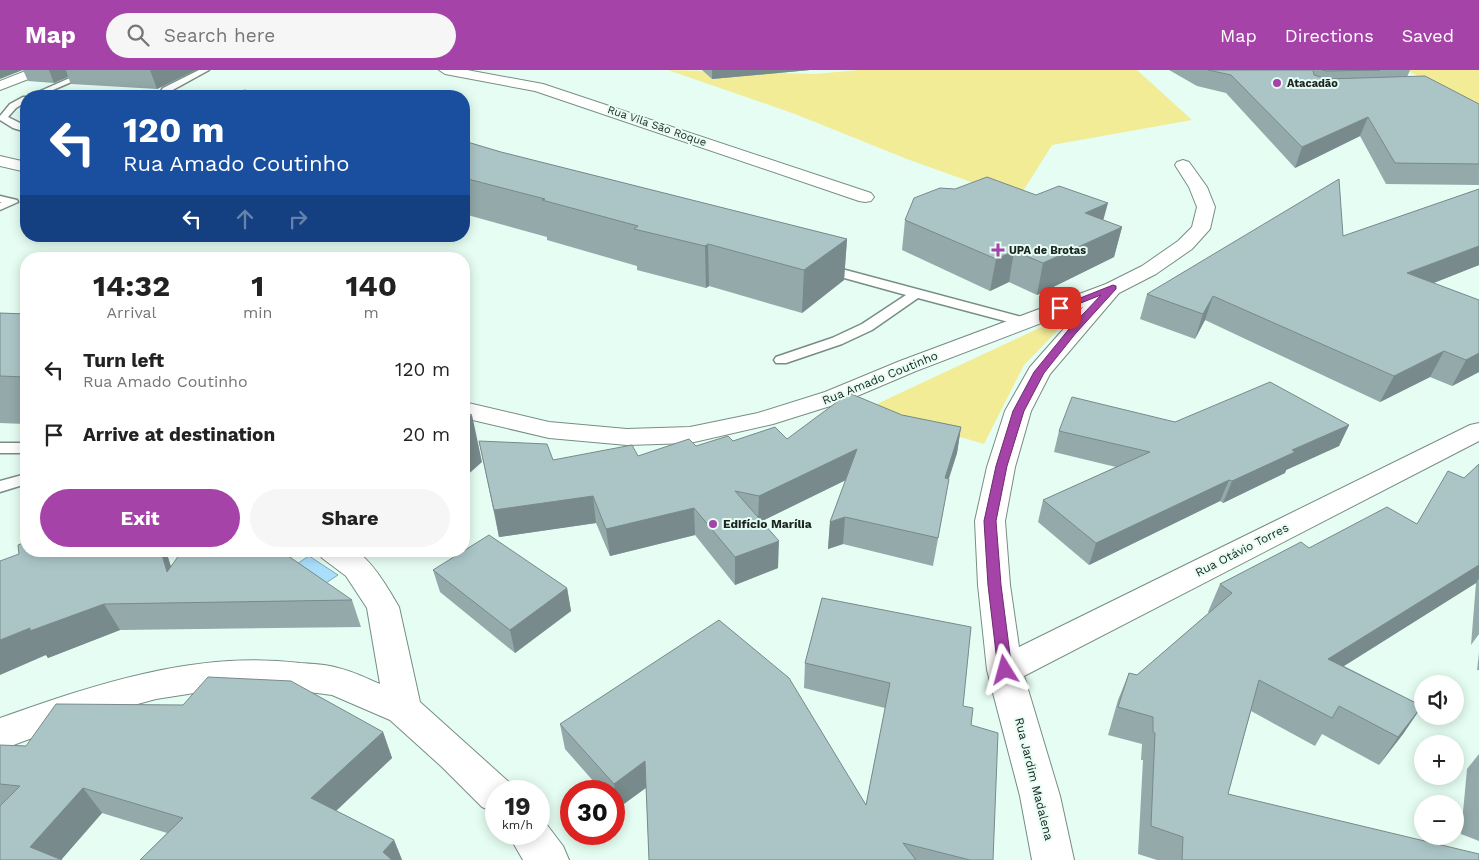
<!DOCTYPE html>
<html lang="en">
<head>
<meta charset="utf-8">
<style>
  :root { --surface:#fff; --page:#f6f6f6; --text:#222; --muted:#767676; --accent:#a643a8 }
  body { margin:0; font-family:"Work Sans",sans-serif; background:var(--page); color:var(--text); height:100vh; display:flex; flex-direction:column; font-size:19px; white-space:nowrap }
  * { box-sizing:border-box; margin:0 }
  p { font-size:16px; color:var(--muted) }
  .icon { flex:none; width:28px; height:28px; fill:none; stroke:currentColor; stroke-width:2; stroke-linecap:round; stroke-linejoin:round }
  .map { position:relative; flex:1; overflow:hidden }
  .sheet { position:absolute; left:20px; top:182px; width:450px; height:305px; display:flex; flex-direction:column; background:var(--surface); border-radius:20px; box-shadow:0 2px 12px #0003 }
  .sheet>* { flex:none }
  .guide { position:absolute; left:20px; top:20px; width:450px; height:152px; border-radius:20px; box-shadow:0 2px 12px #0003; background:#1a4fa0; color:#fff; overflow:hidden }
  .fabs { position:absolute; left:1414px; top:605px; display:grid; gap:10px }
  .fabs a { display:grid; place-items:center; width:50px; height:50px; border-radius:50%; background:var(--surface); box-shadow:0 2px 12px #0003; font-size:25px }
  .speed { position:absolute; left:485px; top:710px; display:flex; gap:10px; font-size:25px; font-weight:700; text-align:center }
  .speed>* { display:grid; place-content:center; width:65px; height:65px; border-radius:50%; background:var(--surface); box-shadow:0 2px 12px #0003; line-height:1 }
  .speed small { font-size:12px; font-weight:400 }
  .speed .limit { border:8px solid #d22; background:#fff; color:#111 }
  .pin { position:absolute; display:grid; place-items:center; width:42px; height:42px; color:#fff; margin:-21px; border-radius:10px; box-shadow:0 2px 8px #0006 }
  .me { position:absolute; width:55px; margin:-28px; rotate:352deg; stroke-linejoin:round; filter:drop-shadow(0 0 4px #0008) }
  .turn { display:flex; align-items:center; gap:18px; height:105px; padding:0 20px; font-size:22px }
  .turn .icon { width:65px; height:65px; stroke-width:2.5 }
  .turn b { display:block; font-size:35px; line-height:42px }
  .lanes { display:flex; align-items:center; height:48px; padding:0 20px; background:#0003; justify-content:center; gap:25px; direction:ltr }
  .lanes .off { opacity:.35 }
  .eta { display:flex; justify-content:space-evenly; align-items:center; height:85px; text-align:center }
  .eta b { font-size:30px; font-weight:700; line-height:35px }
  .button { display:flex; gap:10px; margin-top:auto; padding:10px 20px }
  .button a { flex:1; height:58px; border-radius:30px; background:var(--accent); color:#fff; font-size:20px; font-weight:700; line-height:58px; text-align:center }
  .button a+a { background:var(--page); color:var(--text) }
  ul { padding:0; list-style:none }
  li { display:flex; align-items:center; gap:15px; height:65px; padding:0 20px }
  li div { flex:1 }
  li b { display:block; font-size:19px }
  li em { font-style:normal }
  header { display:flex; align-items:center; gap:30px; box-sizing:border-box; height:70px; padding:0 25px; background:var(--accent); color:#fff }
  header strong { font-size:24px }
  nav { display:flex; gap:28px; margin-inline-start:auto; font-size:18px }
  .search { width:350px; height:45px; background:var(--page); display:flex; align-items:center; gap:12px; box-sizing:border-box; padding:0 18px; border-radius:28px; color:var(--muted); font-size:19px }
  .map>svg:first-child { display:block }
  .green { fill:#f2ec96 }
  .water { fill:#aadffc; stroke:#7fa7ba }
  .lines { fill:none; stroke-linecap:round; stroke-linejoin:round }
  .lane-casing { stroke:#788d84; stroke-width:3 }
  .street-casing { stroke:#788d84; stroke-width:2 }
  .lane { fill:#fff; fill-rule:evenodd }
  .street { fill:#fff; fill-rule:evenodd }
  .wall { fill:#93a9aa }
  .shaded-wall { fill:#788a8b }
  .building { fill:#abc5c6; stroke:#788a8b }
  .route { fill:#a643a8; stroke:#6c2c6d }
  .poi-dot { fill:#a643a8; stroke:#e5fdf2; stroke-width:2 }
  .labels { text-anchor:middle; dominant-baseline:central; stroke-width:4; stroke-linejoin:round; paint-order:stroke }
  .far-poi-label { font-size:11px; font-weight:bold; fill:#1c2421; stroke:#e5fdf2; text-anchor:start }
  .far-street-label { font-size:11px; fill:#1c2421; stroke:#e5fdf2 }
  .street-label { font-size:12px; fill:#1c2421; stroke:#e5fdf2 }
  .poi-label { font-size:12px; font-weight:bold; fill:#1c2421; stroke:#e5fdf2; text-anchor:start }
</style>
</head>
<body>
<header>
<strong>Map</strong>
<div class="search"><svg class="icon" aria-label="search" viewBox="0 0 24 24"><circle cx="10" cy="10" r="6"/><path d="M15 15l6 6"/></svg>Search here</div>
<nav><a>Map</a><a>Directions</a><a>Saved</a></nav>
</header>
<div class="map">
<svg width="1479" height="790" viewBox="0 0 1479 790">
  <rect width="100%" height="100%" fill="#e5fdf2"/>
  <g class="green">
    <path d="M 668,0 L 815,4 L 858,0 L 1137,0 L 1192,50 L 1052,75 L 1018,129 L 907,89 L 795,44 Z"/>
    <path d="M 1406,0 L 1479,0 L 1479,36 Z"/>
    <path d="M 1050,253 L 1060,258 L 1024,295 L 984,374 L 866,339 Z"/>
  </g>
  <path class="water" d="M 309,486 L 338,505 L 314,521 L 286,501 Z"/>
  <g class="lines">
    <g class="lane-casing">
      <g id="lane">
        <path d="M 88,0 L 99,0 L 39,26 L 29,26 Z"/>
        <path d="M 199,0 L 209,0 L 169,22 L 168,23 L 170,26 L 161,26 L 159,24 L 163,18 Z"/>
        <path d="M 23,27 L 26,27 L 26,32 L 16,38 L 8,47 L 26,56 L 26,62 L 13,58 L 0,50 L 0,46 L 10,34 Z"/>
        <path d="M 0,126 L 17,130 L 18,132 L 0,140 L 0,133 L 2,133 L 0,132 Z"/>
        <path d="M 823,194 L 1029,249 L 1031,252 L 1024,256 L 918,228 L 872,260 L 842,274 L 786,293 L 776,293 L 774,290 L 776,287 L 832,268 L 862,254 L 906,225 L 819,201 L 817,198 L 819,195 Z"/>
        <rect x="0" y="373" width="26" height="10"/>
        <path d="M 26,404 L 26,414 L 0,422 L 0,411 Z"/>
      </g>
    </g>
    <g class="street-casing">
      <g id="street">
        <path d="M 28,0 L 45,0 L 44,3 L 0,20 L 0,11 Z"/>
        <path d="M 439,0 L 467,0 L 543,14 L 871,123 L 874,127 L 871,131 L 865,132 L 859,131 L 535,21 L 445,4 Z"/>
        <path d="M 0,86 L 26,92 L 26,102 L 0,96 Z"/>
        <path d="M 1183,90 L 1189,92 L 1207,117 L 1215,137 L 1210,159 L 1192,179 L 1156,204 L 1119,223 L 1050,304 L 1031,341 L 1015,397 L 1005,451 L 1010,515 L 1019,577 L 1470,355 L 1479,353 L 1479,371 L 1024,606 L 1060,726 L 1074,790 L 1032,790 L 1020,726 L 987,600 L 978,515 L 975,451 L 987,397 L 1005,341 L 1030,297 L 1083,237 L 916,301 L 843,332 L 773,354 L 690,373 L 627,375 L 549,368 L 464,348 L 464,332 L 549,352 L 627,359 L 690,357 L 758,343 L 825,322 L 900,291 L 1106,214 L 1142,196 L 1178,171 L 1192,157 L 1197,137 L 1189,117 L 1175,95 L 1177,92 Z"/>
        <path d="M 318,481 C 329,481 342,480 353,481 C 369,484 391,523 399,537 L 420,632 L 510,713 L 514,721 L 496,721 L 496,743 L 482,737 L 442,697 L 390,650 L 332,625 L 279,618 L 220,619 L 156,629 L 86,648 L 0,680 L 0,648 C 96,614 197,580 300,593 C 312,594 326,594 338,598 C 352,601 366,608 380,614 L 367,538 L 346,506 L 322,488 Z"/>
        <path d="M 539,749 L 544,751 L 563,776 L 569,790 L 523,790 L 508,764 L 539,764 Z"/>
      </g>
    </g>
    <use href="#lane" class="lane"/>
    <use href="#street" class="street"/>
  </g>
  <g class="wall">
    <path d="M 0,0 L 196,0 L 157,19 L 71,14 L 68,7 L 54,13 L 28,11 L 23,0 Z"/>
    <path d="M 702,0 L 810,0 L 712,9 Z"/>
    <path d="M 1169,0 L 1410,0 L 1407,7 L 1479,34 L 1479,115 L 1386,114 L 1360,66 L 1295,98 L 1226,23 L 1197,16 Z"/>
    <path d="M 464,71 L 501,82 L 847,169 L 844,210 L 802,243 L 709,216 L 706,218 L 637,200 L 637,196 L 547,170 L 547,167 L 464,144 Z"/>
    <path d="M 1479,119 L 1479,195 L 1433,213 L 1479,230 L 1479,302 L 1452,316 L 1430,307 L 1380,332 L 1205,250 L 1195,269 L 1140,249 L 1147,224 L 1343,166 Z"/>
    <path d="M 905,150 L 1103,150 L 1122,157 L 1114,187 L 1037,225 L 1009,212 L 990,221 L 902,180 Z"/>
    <path d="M 0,243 L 26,244 L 26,354 L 0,353 Z"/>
    <path d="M 902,345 L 961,357 L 957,383 L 949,409 L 933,496 L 843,474 L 828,479 L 830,452 L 846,410 L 762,451 L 778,498 L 735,515 L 695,465 L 610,486 L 596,453 L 499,467 L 479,371 L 553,390 L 638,386 L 733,371 L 787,369 Z"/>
    <path d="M 1175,352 L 1349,355 L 1339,376 L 1286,400 L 1285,403 L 1223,433 L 1220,431 L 1089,495 L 1038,452 L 1043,430 L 1116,397 L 1054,382 L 1059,361 Z"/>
    <path d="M 1479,394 L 1479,564 L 1471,575 L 1476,513 L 1344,596 L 1422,636 L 1403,664 L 1379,695 L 1322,664 L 1315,676 L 1251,641 L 1228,724 L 1479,790 L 1157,790 L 1138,784 L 1143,690 L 1141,690 L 1142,674 L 1108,665 L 1118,630 L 1129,603 L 1137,605 L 1209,543 L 1208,542 L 1220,514 L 1309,478 L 1417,454 Z"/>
    <path d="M 166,481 L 171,496 L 352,530 L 361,557 L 120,560 L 48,588 L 46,585 L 19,484 Z"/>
    <path d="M 433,500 L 567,518 L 571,541 L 515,583 L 440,522 Z"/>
    <path d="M 822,528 L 963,636 L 971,655 L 993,790 L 649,790 L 646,718 L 617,739 L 614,735 L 614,721 L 602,721 L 565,679 L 560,654 L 866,735 L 885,638 L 804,618 L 805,593 Z"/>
    <path d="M 1479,583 L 1479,600 L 1477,600 Z"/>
    <path d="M 383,662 L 392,688 L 336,741 L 394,770 L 402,790 L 140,790 L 167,763 L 102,743 L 61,790 L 0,790 L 0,675 L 26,676 Z"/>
    <path d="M 1479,684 L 1479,771 L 1461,764 L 1467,699 Z"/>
  </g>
  <g class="shaded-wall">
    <path d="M 0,0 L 23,0 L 0,9 Z"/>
    <path d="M 49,0 L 66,0 L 68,7 L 54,13 Z"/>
    <path d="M 150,0 L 196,0 L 157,19 Z"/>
    <path d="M 712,0 L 810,0 L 712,9 Z"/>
    <path d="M 1368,47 L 1360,66 L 1295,98 L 1302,77 Z"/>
    <path d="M 1108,133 L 1100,162 L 1085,143 Z"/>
    <path d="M 1122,157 L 1114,187 L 1037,225 L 1043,193 Z"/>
    <path d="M 847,169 L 844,210 L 802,243 L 804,200 Z"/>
    <path d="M 708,174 L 709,216 L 706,218 L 705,176 Z"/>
    <path d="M 1479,176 L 1479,195 L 1396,228 L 1407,203 Z"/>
    <path d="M 1014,181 L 1009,212 L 990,221 L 996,189 Z"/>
    <path d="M 1213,226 L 1205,250 L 1195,269 L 1203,244 Z"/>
    <path d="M 1444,281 L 1430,307 L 1380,332 L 1394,306 Z"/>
    <path d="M 1479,283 L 1479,302 L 1452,316 L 1466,290 Z"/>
    <path d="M 472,345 L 482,392 L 464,408 L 464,352 Z"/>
    <path d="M 1349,355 L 1339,376 L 1286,400 L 1285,403 L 1223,433 L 1232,411 L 1292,380 Z"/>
    <path d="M 961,357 L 957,383 L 940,434 L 945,408 Z"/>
    <path d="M 857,379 L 854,406 L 758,453 L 759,426 Z"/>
    <path d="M 1229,410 L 1220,431 L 1089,495 L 1096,473 Z"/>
    <path d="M 593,426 L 596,453 L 499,467 L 494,440 Z"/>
    <path d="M 694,438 L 695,465 L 610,486 L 606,459 Z"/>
    <path d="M 845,447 L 843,474 L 828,479 L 830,452 Z"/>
    <path d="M 779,471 L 778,498 L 735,515 L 735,487 Z"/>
    <path d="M 161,481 L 166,481 L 180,528 L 167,502 Z"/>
    <path d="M 1479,495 L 1479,508 L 1476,513 L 1312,616 L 1328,589 Z"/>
    <path d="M 567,518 L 571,541 L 515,583 L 510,560 Z"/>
    <path d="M 104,534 L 120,560 L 48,588 L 46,585 L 0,605 L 0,570 L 30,558 Z"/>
    <path d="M 1422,636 L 1403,664 L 1379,695 L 1398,667 Z"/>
    <path d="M 383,662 L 392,688 L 323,753 L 311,728 Z"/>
    <path d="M 645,691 L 648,716 L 617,739 L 614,714 Z"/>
    <path d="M 83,718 L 102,743 L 61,790 L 30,777 Z"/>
    <path d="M 394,770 L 402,790 L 387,790 L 383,782 Z"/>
  </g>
  <g class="building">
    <path d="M 1208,0 L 1313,0 L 1314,5 L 1326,9 L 1425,6 L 1479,34 L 1479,94 L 1395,93 L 1368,47 L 1302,77 L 1231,5 Z"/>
    <path d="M 1322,0 L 1380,0 L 1327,1 Z"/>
    <path d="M 244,20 L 282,26 L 242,26 Z"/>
    <path d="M 464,71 L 501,82 L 847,169 L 804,200 L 708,174 L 705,176 L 634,159 L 638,156 L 542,130 L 545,129 L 464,108 Z"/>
    <path d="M 987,107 L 1036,125 L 1059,116 L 1108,133 L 1085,143 L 1122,157 L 1043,193 L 1014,181 L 996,189 L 905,150 L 914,128 L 940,118 L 955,119 Z"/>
    <path d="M 1339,109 L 1343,166 L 1479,119 L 1479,176 L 1407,203 L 1479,230 L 1479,283 L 1466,290 L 1444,281 L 1394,306 L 1213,226 L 1203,244 L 1147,224 Z"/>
    <path d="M 0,243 L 26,244 L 26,307 L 0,306 Z"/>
    <path d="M 1270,312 L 1349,355 L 1292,380 L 1295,382 L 1232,411 L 1229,410 L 1096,473 L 1043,430 L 1150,382 L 1059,361 L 1072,327 L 1175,352 Z"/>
    <path d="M 849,323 L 902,345 L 961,357 L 945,408 L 949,409 L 938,468 L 845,447 L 830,452 L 857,379 L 759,426 L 735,421 L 779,471 L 735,487 L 694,438 L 606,459 L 593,426 L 494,440 L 479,371 L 547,374 L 553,390 L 632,375 L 638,386 L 689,369 L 696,376 L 728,366 L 733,371 L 775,357 L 787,369 Z"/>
    <path d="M 464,342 L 472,345 L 464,352 Z"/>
    <path d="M 1479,394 L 1479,495 L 1328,589 L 1422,636 L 1398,667 L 1339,636 L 1332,648 L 1259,610 L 1228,724 L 1479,784 L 1479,790 L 1182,790 L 1183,767 L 1151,756 L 1155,663 L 1153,662 L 1153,647 L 1118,637 L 1129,603 L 1137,605 L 1232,523 L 1220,514 L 1301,472 L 1309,478 L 1387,437 L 1417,454 L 1448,401 L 1464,408 Z"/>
    <path d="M 489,465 L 567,518 L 510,560 L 433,500 Z"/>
    <path d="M 26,472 L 26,481 L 161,481 L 167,502 L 182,481 L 281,481 L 352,530 L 104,534 L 30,561 L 30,558 L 0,570 L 0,491 L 19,484 L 18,475 Z"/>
    <path d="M 822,528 L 971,557 L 963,636 L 973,638 L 971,655 L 998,663 L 993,790 L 970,790 L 903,773 L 916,790 L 649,790 L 645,691 L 614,714 L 560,654 L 719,550 L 789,608 L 866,735 L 890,613 L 805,593 Z"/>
    <path d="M 208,607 L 291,611 L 383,662 L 311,728 L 394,770 L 383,782 L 392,790 L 140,790 L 183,748 L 83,718 L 30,777 L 62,790 L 0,790 L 0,736 L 20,716 L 0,714 L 0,675 L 26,676 L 56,634 L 183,635 Z"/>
  </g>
  <path class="route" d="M 1113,215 L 1116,216 L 1116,219 L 1076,263 L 1044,303 L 1024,341 L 1007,396 L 996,451 L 1001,515 L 1012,600 L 1010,604 L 1005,606 L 1000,604 L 998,600 L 988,515 L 984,451 L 996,396 L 1013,341 L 1034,302 L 1069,259 L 1101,225 L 1063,240 L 1057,240 L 1055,238 Z"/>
  <g class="poi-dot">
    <circle cx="1277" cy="13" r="5"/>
    <path d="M995.5 172.5h5v5h5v5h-5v5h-5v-5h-5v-5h5z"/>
    <circle cx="713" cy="454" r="5"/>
  </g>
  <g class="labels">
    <g class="far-poi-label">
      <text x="1287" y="13">Atacadão</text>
      <text x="1009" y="180">UPA de Brotas</text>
    </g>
    <g class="far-street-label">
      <text transform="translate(657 56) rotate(19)">Rua Vila São Roque</text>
    </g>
    <g class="street-label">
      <text transform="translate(880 308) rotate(-22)">Rua Amado Coutinho</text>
      <text transform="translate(1242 480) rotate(-27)">Rua Otávio Torres</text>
      <text transform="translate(1034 709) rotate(76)">Rua Jardim Madalena</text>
    </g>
    <g class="poi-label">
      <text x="723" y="454">Edifício Marília</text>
    </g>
  </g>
</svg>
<div class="fabs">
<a><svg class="icon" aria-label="sound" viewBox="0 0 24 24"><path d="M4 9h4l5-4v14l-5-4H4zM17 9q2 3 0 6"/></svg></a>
<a>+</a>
<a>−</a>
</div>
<div class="speed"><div>19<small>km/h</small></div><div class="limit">30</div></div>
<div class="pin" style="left:1060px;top:238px;background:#d93025"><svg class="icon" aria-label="arrive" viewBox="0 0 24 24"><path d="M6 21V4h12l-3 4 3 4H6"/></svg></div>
<svg class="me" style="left:1005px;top:600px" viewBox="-20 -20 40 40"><path d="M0-17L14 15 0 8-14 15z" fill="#a643a8" stroke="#fff" stroke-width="4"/></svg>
<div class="guide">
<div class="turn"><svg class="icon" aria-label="left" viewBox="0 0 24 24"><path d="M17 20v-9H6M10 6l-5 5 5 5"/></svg><div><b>120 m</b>Rua Amado Coutinho</div></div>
<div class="lanes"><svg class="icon" aria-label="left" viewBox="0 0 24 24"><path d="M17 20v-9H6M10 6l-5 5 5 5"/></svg><svg class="icon off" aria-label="ahead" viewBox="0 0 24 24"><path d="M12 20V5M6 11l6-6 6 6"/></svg><svg class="icon off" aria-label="right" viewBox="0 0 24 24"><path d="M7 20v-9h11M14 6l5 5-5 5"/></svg></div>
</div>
<section class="sheet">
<div class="eta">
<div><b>14:32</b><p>Arrival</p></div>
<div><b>1</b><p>min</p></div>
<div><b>140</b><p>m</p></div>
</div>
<ul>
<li><svg class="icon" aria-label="left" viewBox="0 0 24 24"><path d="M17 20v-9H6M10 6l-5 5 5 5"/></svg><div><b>Turn left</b><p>Rua Amado Coutinho</p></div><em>120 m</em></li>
<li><svg class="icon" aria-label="arrive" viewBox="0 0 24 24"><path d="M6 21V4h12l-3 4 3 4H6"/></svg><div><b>Arrive at destination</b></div><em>20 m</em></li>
</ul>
<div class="button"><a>Exit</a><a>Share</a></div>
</section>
</div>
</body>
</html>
